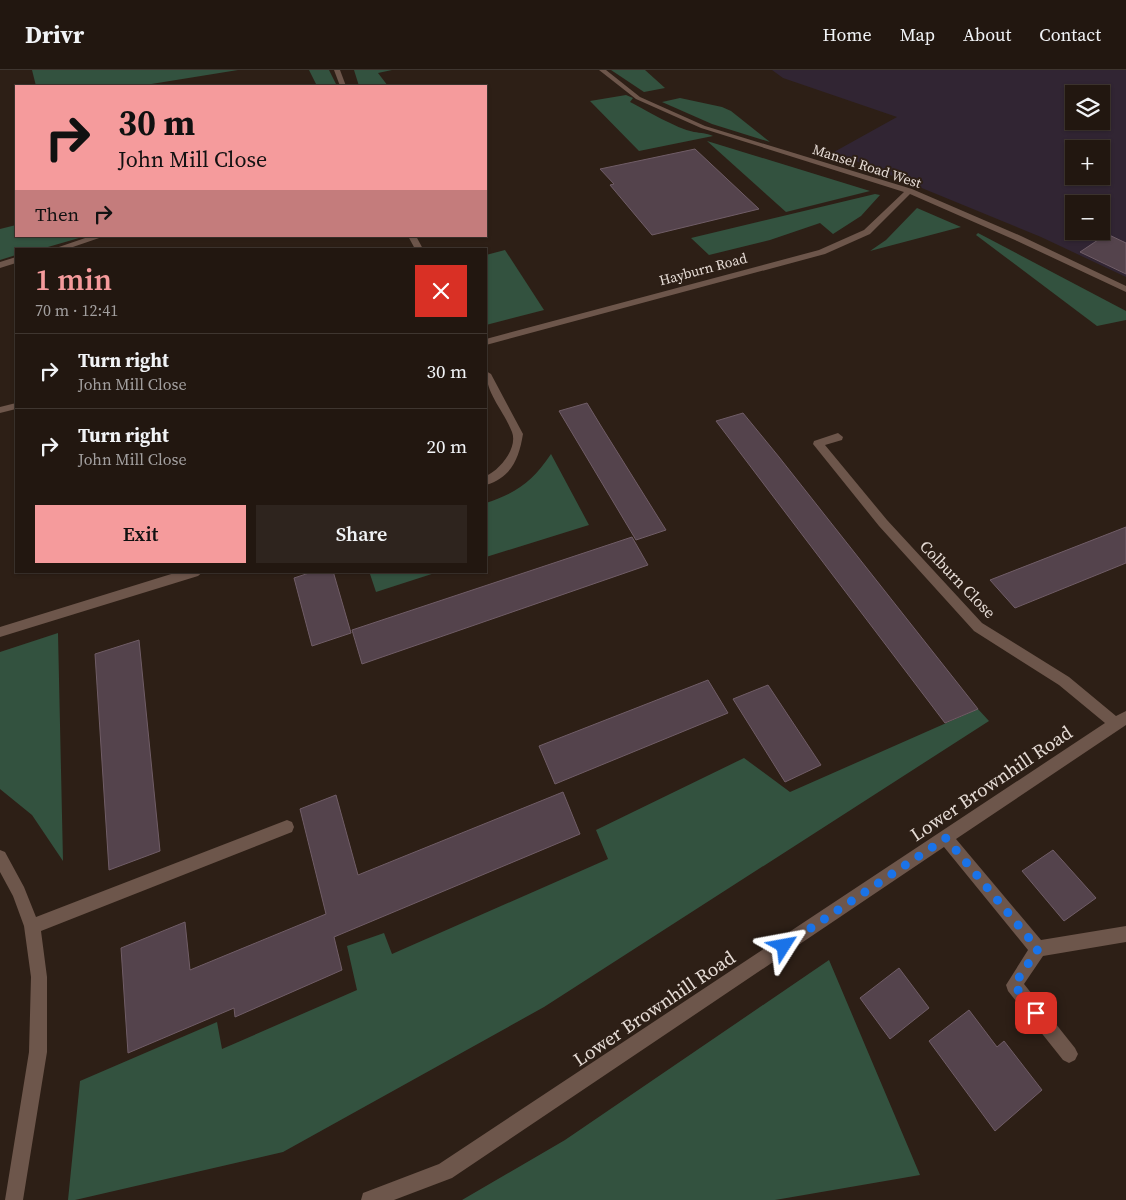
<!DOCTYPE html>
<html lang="en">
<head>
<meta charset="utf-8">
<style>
  :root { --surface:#221710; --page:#2e241e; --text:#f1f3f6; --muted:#a29f9f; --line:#3f3630; --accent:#f59b9c }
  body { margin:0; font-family:"Source Serif 4",serif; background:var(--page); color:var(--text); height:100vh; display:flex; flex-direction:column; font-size:19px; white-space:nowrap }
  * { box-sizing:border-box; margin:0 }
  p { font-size:16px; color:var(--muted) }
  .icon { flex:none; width:28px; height:28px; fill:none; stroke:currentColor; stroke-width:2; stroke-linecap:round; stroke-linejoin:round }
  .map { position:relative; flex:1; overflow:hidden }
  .side { position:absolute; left:15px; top:178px; width:472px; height:325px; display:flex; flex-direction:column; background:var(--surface); border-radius:0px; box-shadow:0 1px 4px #0004,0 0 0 1px var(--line) }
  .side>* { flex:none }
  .hud { position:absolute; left:15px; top:15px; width:472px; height:152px; border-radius:0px; box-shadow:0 1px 4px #0004,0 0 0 1px var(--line); background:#f59b9c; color:#111; overflow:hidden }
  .controls { position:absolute; left:1065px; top:15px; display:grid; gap:10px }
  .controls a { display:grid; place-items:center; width:45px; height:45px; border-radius:0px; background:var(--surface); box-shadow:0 1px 4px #0004,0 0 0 1px var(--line); font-size:25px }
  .pin { position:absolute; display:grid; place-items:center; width:42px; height:42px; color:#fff; margin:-21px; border-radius:10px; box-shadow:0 2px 8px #0006 }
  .me { position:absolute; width:55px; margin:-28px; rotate:56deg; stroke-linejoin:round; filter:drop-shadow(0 0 4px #0008) }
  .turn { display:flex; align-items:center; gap:18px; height:105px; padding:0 20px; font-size:22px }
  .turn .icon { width:65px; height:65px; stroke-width:2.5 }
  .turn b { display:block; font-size:35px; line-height:42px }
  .then { display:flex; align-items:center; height:48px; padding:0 20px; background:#0003; gap:10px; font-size:19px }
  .round { display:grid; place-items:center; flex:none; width:52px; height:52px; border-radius:0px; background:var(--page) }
  .summary { display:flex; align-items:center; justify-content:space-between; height:85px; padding:0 20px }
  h1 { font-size:30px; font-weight:600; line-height:38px; color:var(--accent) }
  .cta { display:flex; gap:10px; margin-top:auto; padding:10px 20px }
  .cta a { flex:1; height:58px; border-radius:0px; background:var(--accent); color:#111; font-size:20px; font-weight:600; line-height:58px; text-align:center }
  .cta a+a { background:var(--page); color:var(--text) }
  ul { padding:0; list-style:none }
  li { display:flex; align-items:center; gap:15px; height:75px; padding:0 20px; border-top:1px solid var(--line) }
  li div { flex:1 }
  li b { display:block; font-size:19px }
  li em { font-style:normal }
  header { display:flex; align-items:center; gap:30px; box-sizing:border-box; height:70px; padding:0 25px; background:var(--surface); border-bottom:1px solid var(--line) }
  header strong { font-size:24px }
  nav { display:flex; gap:28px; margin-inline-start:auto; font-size:18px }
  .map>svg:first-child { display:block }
  .education { fill:#312533; fill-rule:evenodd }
  .green { fill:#33523f }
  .building { fill:#54434c; stroke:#705d67 }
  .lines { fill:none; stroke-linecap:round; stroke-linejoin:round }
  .minor { fill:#6d564b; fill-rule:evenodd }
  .route { stroke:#1a73e8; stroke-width:9; stroke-dasharray:0 16.2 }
  .labels { text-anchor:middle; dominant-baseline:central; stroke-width:4; stroke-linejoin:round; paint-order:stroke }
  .far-street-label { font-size:14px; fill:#e6dcd6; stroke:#2d1f16 }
  .street-label { font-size:16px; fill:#e6dcd6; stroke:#2d1f16 }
  .near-street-label { font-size:19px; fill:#e6dcd6; stroke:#2d1f16 }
</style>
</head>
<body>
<header>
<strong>Drivr</strong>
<nav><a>Home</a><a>Map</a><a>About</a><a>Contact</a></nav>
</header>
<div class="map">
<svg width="1126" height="1130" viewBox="0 0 1126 1130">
  <rect width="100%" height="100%" fill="#2d1f16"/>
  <path class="education" d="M 772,0 L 1126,0 L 1126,207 L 1041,167 L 834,82 L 897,47 L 783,8 ZM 1074,24 L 1101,24 L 1101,51 L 1074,51 ZM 1074,79 L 1101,79 L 1101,106 L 1074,106 ZM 1074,134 L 1101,134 L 1101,161 L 1074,161 Z"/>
  <g class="green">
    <path d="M 32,0 L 238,0 L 139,16 L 36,16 Z"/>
    <path d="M 309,0 L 329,0 L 337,16 L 317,16 Z"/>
    <path d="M 354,0 L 392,0 L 378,3 L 388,16 L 359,16 Z"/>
    <path d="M 611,0 L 645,0 L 665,18 L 644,22 Z"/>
    <path d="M 626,25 L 633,28 L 630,32 C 648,41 675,58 694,62 C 701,63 706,63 713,66 L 639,81 L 590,31 Z"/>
    <path d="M 680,28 L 722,37 L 731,41 L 770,72 L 712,54 L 662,32 Z"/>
    <path d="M 707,71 L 870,121 L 786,142 Z"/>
    <path d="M 875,124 L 880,125 L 861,146 L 833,164 L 820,153 L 770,170 L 709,185 L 691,168 Z"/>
    <path d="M 917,138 L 961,157 L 870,181 L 886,170 Z"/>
    <path d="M 16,155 L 16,166 L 86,166 L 41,179 L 16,179 L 16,185 L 0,190 L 0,159 Z"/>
    <path d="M 978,163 L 1126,241 L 1126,250 L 1097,256 L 976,165 Z"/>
    <path d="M 505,180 L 544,240 L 486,255 L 486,185 Z"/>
    <path d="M 551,384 L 589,455 L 486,487 L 486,454 L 488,453 L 486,448 L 486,433 C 518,422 532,412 551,384 Z"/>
    <path d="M 369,501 L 441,501 L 376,522 Z"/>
    <path d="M 58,563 L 63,791 L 32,745 L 0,719 L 0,582 Z"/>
    <path d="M 978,639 L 989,651 L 544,937 L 283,1082 L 75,1130 L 68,1130 L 80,1011 L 217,952 L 222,979 L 357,920 L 347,876 L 384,863 L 392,884 L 608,789 L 596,760 L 744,688 L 790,722 Z"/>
    <path d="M 829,890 L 920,1105 L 775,1130 L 462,1130 L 565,1070 Z"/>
  </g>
  <g class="building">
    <path d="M 695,79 L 759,139 L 652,165 L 610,115 L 614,114 L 600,99 Z"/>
    <path d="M 1107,164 L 1126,173 L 1126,204 L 1080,182 Z"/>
    <path d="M 587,333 L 601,356 L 666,460 L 636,470 L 559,341 Z"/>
    <path d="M 743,343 L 779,387 L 978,639 L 945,653 L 716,351 Z"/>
    <path d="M 1126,457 L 1126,493 L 1015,538 L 990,510 Z"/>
    <path d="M 632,467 L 648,495 L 362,594 L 352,560 Z"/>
    <path d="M 315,501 L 333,501 L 351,563 L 312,576 L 294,508 Z"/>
    <path d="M 139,570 L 160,781 L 109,800 L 95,584 Z"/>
    <path d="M 708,610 L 728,643 L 555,714 L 539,676 Z"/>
    <path d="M 768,615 L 821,695 L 785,712 L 733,629 Z"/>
    <path d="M 563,722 L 580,764 L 334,867 L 342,900 L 235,947 L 234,938 L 128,983 L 121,878 L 185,852 L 190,900 L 326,844 L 300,739 L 336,725 L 358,805 Z"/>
    <path d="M 1053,780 L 1096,828 L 1064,851 L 1022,801 Z"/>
    <path d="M 899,898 L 929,938 L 890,969 L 860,928 Z"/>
    <path d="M 969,940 L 997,977 L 1004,971 L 1042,1020 L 995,1061 L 929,971 Z"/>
  </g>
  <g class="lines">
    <g class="minor">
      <path d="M 334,0 L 340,0 L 346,16 L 340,16 Z"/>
      <path d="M 599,0 L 606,0 L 640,27 L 705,56 L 912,119 L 1021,166 L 1126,216 L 1126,222 L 1015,170 L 910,124 L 870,164 L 825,184 L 486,275 L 486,269 L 819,180 L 864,160 L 904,122 L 701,58 L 636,29 Z"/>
      <path d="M 91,166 L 105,166 L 67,179 L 53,179 Z"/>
      <path d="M 408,166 L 416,166 L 423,179 L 415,179 Z"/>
      <path d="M 16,187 L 16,193 L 0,198 L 0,192 Z"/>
      <path d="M 486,301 L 491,304 L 523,364 C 519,388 512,407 486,415 L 486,406 C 500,400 518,378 512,362 C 504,341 486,324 486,301 Z"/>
      <path d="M 16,333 L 16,339 L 0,343 L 0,337 Z"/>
      <path d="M 838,363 L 843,367 L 842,370 L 825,375 L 887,450 L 982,553 L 1069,607 L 1116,646 L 1126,641 L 1126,655 L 956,769 L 1041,870 L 1126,856 L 1126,872 L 1043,886 L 1024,914 L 1075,978 L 1078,984 L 1075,990 L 1069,993 L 1063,990 L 1008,921 L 1006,915 L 1028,880 L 944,777 L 452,1108 L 394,1130 L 361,1130 L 363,1123 L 439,1094 L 1105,653 L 1059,615 L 974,561 L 879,456 L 813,374 L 814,371 Z"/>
      <path d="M 181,501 L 204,501 L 198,506 L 0,567 L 0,557 Z"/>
      <path d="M 287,750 L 292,752 L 294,757 L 292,762 L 41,861 L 47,907 L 47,982 L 23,1130 L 5,1130 L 29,982 L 31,907 L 24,856 L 13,826 L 0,802 L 0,780 L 5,782 L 24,817 L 36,847 Z"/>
    </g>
  </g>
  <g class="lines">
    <path class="route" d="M 784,876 L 946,768 L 1038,879 L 1014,915 L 1036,943"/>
  </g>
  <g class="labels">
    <g class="far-street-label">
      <text transform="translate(867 96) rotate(18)">Mansel Road West</text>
      <text transform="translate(703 199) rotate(-15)">Hayburn Road</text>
    </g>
    <g class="street-label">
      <text transform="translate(958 509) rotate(46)">Colburn Close</text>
    </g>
    <g class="near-street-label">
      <text transform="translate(991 713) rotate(-34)">Lower Brownhill Road</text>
      <text transform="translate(654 938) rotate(-34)">Lower Brownhill Road</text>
    </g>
  </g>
</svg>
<div class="controls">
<a><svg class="icon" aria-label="layers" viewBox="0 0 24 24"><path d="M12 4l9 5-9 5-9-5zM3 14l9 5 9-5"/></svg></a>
<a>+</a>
<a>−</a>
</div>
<div class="pin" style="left:1036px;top:943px;background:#d93025"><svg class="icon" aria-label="arrive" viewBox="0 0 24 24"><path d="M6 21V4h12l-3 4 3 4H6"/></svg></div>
<svg class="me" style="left:784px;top:876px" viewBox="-20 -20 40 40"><path d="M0-17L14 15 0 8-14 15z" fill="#1a73e8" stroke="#fff" stroke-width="4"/></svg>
<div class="hud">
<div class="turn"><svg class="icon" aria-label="right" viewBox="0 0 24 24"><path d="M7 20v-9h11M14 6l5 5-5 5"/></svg><div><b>30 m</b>John Mill Close</div></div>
<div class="then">Then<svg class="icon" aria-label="right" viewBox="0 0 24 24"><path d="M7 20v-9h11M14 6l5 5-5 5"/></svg></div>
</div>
<section class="side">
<div class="summary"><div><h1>1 min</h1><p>70 m · 12:41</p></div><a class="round" style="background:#d93025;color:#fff"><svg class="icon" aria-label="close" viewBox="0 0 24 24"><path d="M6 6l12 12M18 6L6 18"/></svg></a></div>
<ul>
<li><svg class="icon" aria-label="right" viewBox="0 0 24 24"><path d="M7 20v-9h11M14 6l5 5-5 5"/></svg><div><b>Turn right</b><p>John Mill Close</p></div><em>30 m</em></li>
<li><svg class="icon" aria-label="right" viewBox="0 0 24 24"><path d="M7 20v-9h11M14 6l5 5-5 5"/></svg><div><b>Turn right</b><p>John Mill Close</p></div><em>20 m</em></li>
</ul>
<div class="cta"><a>Exit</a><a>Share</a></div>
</section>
</div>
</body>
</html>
